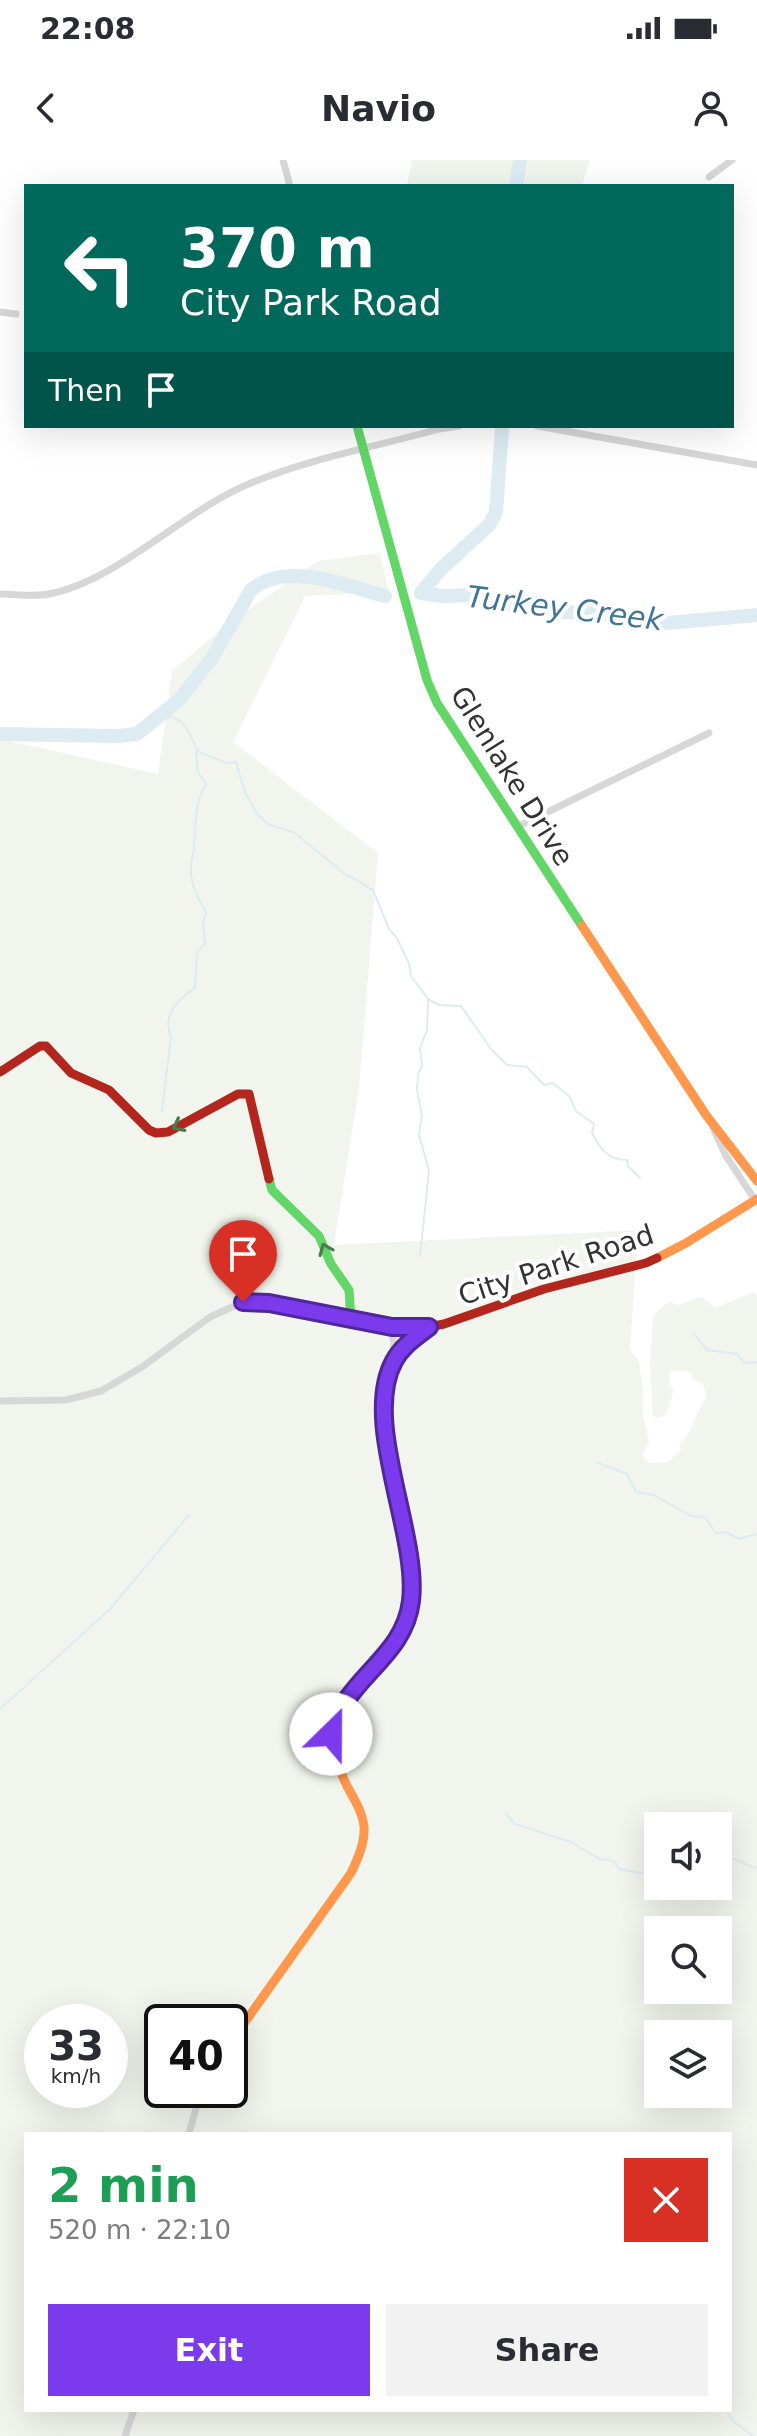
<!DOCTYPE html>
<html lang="en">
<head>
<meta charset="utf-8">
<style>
  :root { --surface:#fff; --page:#f2f2f3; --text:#2b2b33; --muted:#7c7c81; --accent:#7c3aed }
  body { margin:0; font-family:"DejaVu Sans",sans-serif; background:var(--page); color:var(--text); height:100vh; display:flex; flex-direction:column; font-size:30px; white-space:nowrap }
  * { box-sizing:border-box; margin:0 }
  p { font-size:26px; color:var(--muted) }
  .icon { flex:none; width:44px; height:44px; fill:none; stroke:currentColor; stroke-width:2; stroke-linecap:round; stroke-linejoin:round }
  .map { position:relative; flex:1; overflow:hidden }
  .panel { position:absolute; left:24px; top:1972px; width:708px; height:280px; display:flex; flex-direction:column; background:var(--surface); border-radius:0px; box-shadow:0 8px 32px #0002 }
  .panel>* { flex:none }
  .hud { position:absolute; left:24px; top:24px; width:710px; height:244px; border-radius:0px; box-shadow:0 8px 32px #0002; background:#00695c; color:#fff; overflow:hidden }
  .buttons { position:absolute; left:644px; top:1652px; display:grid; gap:16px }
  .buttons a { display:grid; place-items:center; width:88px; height:88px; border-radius:0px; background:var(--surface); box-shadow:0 8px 32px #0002; font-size:40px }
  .speed { position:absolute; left:24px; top:1844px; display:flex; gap:16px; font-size:40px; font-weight:700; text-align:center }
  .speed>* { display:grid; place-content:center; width:104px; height:104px; border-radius:50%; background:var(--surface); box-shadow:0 8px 32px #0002; line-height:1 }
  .speed small { font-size:20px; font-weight:400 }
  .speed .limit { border:4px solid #111; border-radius:12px; background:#fff; color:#111 }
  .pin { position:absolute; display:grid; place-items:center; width:68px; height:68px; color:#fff; margin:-82px -34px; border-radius:50% 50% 50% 0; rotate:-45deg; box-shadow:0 0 8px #0007 }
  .pin .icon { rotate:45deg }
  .me { position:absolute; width:88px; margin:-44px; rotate:23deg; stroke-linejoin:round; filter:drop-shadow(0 0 6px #0008) }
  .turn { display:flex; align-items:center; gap:28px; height:168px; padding:0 24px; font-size:36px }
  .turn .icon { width:104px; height:104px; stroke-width:2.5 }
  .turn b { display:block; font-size:56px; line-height:68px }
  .then { display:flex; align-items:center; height:76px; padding:0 24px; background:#0003; gap:16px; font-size:30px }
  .round { display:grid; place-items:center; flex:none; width:84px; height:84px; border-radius:0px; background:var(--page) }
  .overview { display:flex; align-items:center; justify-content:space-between; height:136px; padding:0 24px }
  h1 { font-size:48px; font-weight:600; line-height:60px; color:#1e9e55 }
  .primary-button { display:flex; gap:16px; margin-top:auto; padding:16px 24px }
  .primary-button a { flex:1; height:92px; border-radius:0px; background:var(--accent); color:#fff; font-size:32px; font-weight:600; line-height:92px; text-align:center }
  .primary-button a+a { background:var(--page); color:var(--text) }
  .status { display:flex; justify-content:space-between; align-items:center; height:56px; padding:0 40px; background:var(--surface); direction:ltr }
  .status svg { height:22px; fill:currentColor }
  header { display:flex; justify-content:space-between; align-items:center; height:104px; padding:0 24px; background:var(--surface); font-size:36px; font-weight:600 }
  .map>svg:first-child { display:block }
  .green { fill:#f1f5ed; fill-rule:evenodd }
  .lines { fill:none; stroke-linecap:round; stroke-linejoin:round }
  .stream { stroke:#ddebf3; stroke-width:2 }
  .river { stroke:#ddebf3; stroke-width:14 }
  .street { stroke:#d7d7d7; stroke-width:7 }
  .fast { stroke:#63d668; stroke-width:9 }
  .slow { stroke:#ff974d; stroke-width:9 }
  .jam { stroke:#b3261e; stroke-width:9 }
  .oneway { stroke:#497c4b }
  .route-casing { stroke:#51269a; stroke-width:20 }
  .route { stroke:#7c3aed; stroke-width:14 }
  .labels { text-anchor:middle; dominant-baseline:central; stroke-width:8; stroke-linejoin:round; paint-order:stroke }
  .street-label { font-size:28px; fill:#333; stroke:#fff }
  .water-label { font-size:30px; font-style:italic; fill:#3f7597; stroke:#fff }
</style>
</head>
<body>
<div class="status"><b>22:08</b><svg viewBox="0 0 49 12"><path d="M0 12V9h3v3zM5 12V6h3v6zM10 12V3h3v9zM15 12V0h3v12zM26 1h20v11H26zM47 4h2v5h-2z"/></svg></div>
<header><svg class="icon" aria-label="back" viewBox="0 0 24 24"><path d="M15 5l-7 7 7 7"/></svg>Navio<svg class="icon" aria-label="person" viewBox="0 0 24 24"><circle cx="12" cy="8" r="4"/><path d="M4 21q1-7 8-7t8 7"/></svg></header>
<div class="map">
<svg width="757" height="2276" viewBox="0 0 757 2276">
  <rect width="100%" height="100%" fill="#fff"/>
  <g class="green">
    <path d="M 412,0 L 590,0 L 582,26 L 407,26 Z"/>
    <path d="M 380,393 L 389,432 L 305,436 L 233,582 L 378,693 L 359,928 L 334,1085 L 638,1070 L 630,1190 L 639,1201 L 643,1229 L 643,1254 L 649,1282 L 642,1295 L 648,1303 L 668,1302 L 681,1290 L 679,1285 C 694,1272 695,1252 707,1237 L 703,1224 L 693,1219 L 691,1211 L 670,1211 L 669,1225 L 674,1228 L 666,1255 L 658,1258 L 653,1256 L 650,1205 L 653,1159 L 656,1152 L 669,1142 L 678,1145 L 702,1137 L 715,1148 L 754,1132 L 757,1136 L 757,2276 L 0,2276 L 0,579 L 158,614 L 172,511 L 231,462 L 318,401 ZM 658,1666 L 718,1666 L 718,1726 L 658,1726 ZM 658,1770 L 718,1770 L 718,1830 L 658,1830 ZM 42,1862 L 110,1862 L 110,1930 L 42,1930 ZM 162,1862 L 230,1862 L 230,1930 L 162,1930 ZM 658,1874 L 718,1874 L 718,1934 L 658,1934 ZM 26,1974 L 730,1974 L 730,2250 L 26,2250 Z"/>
  </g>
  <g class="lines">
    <g class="stream">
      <path d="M 159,556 C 188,556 187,572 199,592 L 226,603 L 236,602 L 245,632 L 257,654 L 268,664 L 295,673 L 346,715 C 357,718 362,725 373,730 L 389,769 L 397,778 L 409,804 L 411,816 L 428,839 L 439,845 L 461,846 L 491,889 L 507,905 L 527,907 L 544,925 L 553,923 L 569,936 L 576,951 L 594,964 L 592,973 C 601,989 607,1000 627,1000 L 628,1006 L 640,1018"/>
      <path d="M 162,951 L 171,877 C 162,855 177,840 195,828 L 197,792 L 205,784 L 203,763 L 206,752 C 199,741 191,725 191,711 C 190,703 194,694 194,686 C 196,664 194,643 206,624 L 198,612 L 196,591"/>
      <path d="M 420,1096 L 429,1011 L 419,975 L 422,956 L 417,930 L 418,914 L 422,906 L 420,888 L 427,870 L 428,839"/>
      <path d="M 694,1174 L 707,1190 L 737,1194 L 744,1203 L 757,1202"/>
      <path d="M 596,1302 L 627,1314 L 636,1332 L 654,1335 L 691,1356 L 705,1357 L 716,1373 L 726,1372 L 739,1379 L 757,1374"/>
      <path d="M 0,1549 L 110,1449 L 189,1355"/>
      <path d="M 506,1654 L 515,1664 L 571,1682 L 599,1699 L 614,1701 L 619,1709 L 646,1714 L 658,1708"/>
      <path d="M 718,1698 C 733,1694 744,1706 757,1708"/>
      <path d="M 726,2250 L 733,2261 L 753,2276"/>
    </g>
    <g class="river">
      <path d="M 516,26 L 520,0"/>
      <path d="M 421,433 L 443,436 L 479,435 L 502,444 L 548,451 L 634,456 L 668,463 L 757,455"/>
      <path d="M 421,433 L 441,409 L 490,364 L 496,352 L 502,269"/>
      <path d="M 0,574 L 117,576 L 137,574 L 180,539 L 212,498 L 251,430 C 286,400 346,426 385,436"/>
    </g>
    <g class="street">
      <path d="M 283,0 L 290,26"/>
      <path d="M 709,17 L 732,0"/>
      <path d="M 0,152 L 16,154"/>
      <path d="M 537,266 L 757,305"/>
      <path d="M 0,434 C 16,434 33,437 49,434 C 118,421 184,350 251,323 C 308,299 378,286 439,269 L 459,266"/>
      <path d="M 517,667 L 709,573"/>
      <path d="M 713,968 L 726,996 L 755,1040"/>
      <path d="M 0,1241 L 66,1240 L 101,1231 L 142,1207 L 210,1157 L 243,1142 L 269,1143 L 392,1167 L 395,1198"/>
      <path d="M 189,1974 L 201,1930"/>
      <path d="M 125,2276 L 134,2250"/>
    </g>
    <g class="fast">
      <path d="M 357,266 L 427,520 L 437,543 L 582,766"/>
      <path d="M 269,1019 L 272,1030 L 319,1076 L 331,1104 L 349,1130 L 351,1160"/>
    </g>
    <g class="slow">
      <path d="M 582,766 L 706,955 L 757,1021"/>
      <path d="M 657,1098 L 686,1083 L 757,1039"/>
      <path d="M 230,1883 L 351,1713 C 358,1698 365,1683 364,1666 C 362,1651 354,1639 347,1626 C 330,1592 326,1559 353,1529"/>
    </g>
    <g class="jam">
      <path d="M 0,912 L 40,886 L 46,886 L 71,913 L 109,930 L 149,970 L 156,973 L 168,972 L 238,934 L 249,934 L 269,1019"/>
      <path d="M 392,1167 L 429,1167 L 444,1164 L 544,1129 L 646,1103 L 657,1098"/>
      <path d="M 353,1529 C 369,1512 392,1496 402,1474 C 437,1395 351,1262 397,1196 C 405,1184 418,1176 429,1167"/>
    </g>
  </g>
  <defs><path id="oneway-chevron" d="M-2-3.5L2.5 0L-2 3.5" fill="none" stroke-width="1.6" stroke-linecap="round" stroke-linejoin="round" transform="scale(2)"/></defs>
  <g class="oneway">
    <use href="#oneway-chevron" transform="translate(178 966) rotate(153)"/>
    <use href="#oneway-chevron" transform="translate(325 1089) rotate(-113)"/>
  </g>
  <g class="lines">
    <g class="route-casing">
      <path id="route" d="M 243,1142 L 269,1143 L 392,1167 L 429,1167 C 416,1177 402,1186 394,1201 C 361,1262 419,1373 411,1441 C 404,1499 345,1517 331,1574"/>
    </g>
    <use href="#route" class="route"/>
  </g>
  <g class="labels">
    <g class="street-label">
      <text transform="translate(512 616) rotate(58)">Glenlake Drive</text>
      <text transform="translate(556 1105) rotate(-18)">City Park Road</text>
    </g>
    <g class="water-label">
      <text transform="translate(565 448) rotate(7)">Turkey Creek</text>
    </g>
  </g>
</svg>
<div class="buttons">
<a><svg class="icon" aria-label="sound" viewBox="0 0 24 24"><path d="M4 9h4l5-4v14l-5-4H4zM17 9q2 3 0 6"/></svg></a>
<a><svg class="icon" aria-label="search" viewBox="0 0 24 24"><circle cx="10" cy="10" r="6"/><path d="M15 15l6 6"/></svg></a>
<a><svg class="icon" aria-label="layers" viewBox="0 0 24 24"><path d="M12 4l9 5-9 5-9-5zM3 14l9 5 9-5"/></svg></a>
</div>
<div class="speed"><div>33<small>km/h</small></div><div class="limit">40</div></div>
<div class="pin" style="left:243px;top:1142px;background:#d93025"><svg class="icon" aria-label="arrive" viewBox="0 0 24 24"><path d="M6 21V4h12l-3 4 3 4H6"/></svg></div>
<svg class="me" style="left:331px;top:1574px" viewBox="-20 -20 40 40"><circle r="19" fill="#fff"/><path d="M0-13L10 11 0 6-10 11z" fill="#7c3aed"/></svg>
<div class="hud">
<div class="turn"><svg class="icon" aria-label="left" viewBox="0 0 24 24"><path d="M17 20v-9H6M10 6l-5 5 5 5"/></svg><div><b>370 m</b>City Park Road</div></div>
<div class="then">Then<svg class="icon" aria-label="arrive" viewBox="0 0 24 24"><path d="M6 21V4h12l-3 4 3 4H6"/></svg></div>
</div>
<section class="panel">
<div class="overview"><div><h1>2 min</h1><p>520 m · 22:10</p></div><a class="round" style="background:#d93025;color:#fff"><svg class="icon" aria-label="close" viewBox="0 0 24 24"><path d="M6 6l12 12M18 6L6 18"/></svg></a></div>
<div class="primary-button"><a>Exit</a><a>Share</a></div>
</section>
</div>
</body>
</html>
